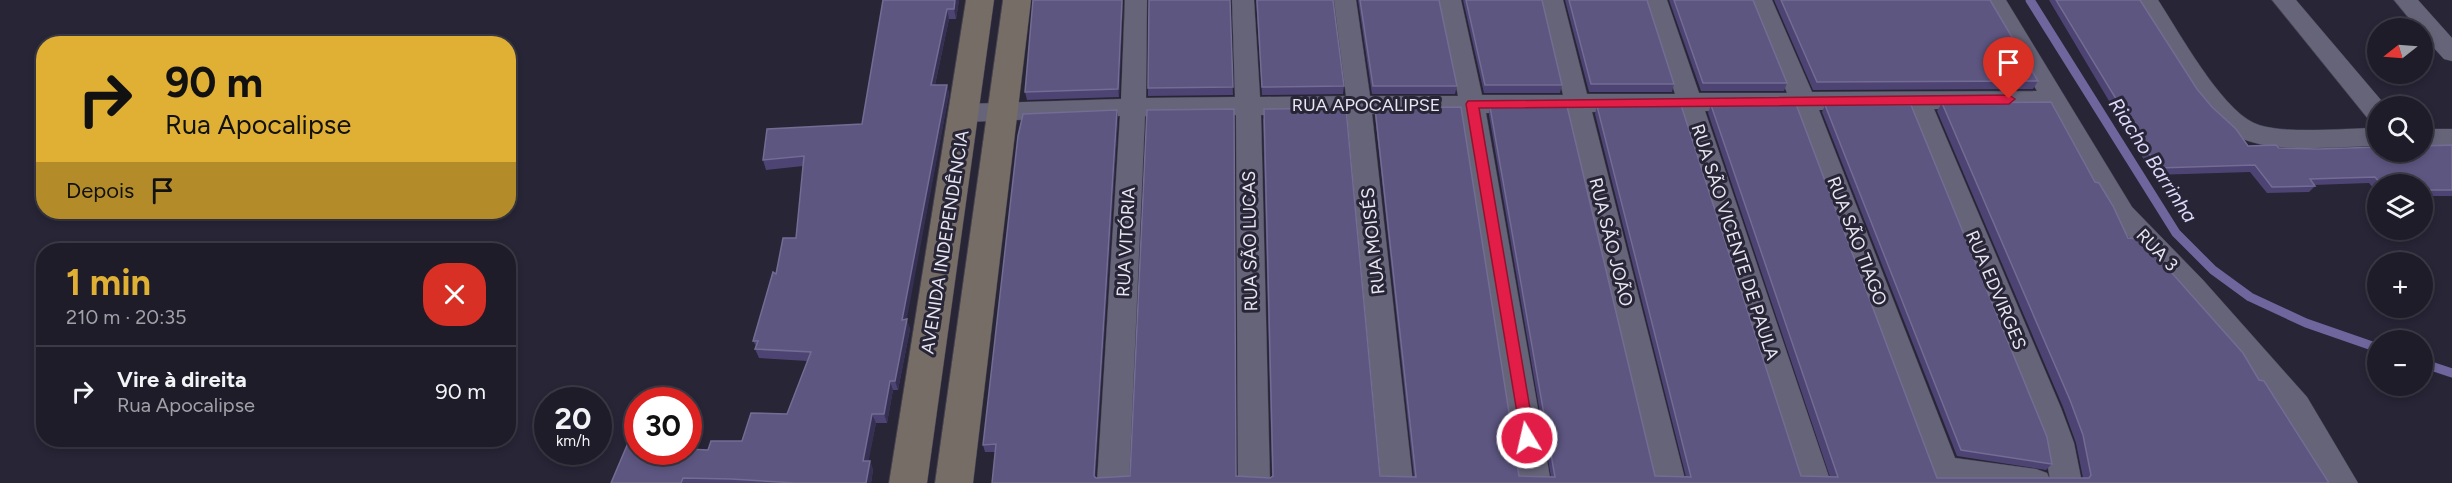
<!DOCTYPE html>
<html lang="pt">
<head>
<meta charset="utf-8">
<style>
  :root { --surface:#1d1c28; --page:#252530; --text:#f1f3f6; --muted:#a0a1a8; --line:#3b3a45; --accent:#e0b034 }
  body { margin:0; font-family:Figtree,sans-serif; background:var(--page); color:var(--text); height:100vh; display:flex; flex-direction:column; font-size:22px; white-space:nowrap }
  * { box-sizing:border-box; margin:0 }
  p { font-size:20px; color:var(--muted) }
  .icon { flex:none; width:33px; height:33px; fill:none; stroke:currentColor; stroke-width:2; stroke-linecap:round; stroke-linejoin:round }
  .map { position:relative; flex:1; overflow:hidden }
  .sheet { position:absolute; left:36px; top:243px; width:480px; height:204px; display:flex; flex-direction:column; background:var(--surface); border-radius:24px; box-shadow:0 3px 9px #0003,0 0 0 2px var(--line) }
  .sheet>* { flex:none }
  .hud { position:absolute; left:36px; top:36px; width:480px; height:183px; border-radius:24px; box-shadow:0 3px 9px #0003,0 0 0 2px var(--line); background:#e0b034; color:#111; overflow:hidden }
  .needle { width:39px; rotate:253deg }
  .buttons { position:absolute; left:2367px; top:18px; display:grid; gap:12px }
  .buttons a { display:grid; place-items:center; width:66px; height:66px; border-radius:50%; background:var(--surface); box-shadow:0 3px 9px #0003,0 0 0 2px var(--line); font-size:30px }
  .speed { position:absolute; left:534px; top:387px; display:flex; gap:12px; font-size:30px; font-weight:700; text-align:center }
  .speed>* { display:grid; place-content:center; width:78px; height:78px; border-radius:50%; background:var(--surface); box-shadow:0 3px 9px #0003,0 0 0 2px var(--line); line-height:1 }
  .speed small { font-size:15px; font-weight:400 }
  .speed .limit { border:9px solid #d22; background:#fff; color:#111 }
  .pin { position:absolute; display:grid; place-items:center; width:51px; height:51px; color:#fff; margin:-62px -26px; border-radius:50% 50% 50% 0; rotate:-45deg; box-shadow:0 0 6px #0007 }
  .pin .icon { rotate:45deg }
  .me { position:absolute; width:66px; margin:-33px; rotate:351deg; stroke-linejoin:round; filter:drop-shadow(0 0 4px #0008) }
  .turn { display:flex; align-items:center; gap:21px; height:126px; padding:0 30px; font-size:27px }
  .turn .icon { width:78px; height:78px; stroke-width:2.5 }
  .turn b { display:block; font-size:42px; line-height:51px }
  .then { display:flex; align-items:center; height:57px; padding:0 30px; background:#0003; gap:12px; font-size:22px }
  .round { display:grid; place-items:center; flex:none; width:63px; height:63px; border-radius:24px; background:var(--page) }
  .headline { display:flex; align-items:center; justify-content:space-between; height:102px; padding:0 30px }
  h1 { font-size:36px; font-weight:700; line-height:45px; color:var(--accent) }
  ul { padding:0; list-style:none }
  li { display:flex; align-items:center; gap:18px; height:90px; padding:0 30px; border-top:2px solid var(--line) }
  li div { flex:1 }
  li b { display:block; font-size:22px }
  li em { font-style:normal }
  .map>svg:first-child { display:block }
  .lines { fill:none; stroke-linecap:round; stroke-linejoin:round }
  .stream { stroke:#6e669d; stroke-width:9 }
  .minor-casing { stroke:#444250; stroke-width:1 }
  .secondary-casing { stroke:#444250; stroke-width:1 }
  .minor { fill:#666479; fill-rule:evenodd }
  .secondary { fill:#776d67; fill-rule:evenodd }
  .wall { fill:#4d4474 }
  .shaded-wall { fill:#373055 }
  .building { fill:#5d5681; stroke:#736c93; stroke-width:1.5 }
  .route { fill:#e11d48; stroke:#92132f; stroke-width:1.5 }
  .labels { text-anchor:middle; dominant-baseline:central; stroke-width:6; stroke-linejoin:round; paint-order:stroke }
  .street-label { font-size:18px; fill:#e7e6f2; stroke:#272536 }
  .water-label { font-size:20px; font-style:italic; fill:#dcd9fb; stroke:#272536 }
</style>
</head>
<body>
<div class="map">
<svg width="2452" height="483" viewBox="0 0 2452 483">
  <rect width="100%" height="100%" fill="#272536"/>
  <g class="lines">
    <g class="stream">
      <path d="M 2030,0 L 2176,233 L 2213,270 L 2250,297 L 2306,323 L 2378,348"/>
      <path d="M 2422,363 L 2452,373"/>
    </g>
    <g class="minor-casing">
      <g id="minor">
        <path d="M 1125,0 L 1147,0 L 1146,98 L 1235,97 L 1232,0 L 1254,0 L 1260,97 L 1346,96 L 1334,0 L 1356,0 L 1370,96 L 1458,96 L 1439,0 L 1461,0 L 1482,95 L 1563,95 L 1541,0 L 1563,0 L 1587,94 L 1675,94 L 1645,0 L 1667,0 L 1699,93 L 1787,93 L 1750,0 L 1772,0 L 1812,92 L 2037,91 L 1984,0 L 2006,0 L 2132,207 L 2203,280 L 2307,397 L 2358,483 L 2325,483 L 2285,415 L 2183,296 L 2114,221 L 2047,108 L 1934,109 L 2061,408 L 2074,443 L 2082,483 L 1933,483 L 1794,110 L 1705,111 L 1831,483 L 1799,483 L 1680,111 L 1592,112 L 1686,483 L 1654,483 L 1567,112 L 1486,113 L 1551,483 L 1519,483 L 1461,113 L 1372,114 L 1413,483 L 1381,483 L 1347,114 L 1261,115 L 1270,483 L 1238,483 L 1236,115 L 1145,116 L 1129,483 L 1097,483 L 1120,116 L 965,122 L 956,119 L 953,113 L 956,107 L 965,104 L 1121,99 ZM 1909,109 L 2031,408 L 2044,443 L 2050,480 L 2047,473 L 2036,469 L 1955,458 L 1819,110 Z"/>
        <path d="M 2135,0 L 2158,0 C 2179,32 2220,107 2254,123 C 2279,135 2347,128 2378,128 L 2378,146 C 2337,146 2273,155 2236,136 C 2201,118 2156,35 2135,0 Z"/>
        <path d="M 2272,0 L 2296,0 L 2386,106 L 2378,106 L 2378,123 L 2369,120 Z"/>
        <path d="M 2394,0 L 2418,0 L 2452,38 L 2452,61 L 2444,59 L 2422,35 L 2422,28 L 2417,28 Z"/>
        <rect x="2422" y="129" width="30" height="18"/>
      </g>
    </g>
    <g class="secondary-casing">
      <g id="secondary">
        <path d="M 966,0 L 994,0 L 927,483 L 889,483 Z"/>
        <path d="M 1003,0 L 1031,0 L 973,483 L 935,483 Z"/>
      </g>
    </g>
    <use href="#minor" class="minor"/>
    <use href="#secondary" class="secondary"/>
  </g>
  <g class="wall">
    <path d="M 883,0 L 959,0 L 956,19 L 949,19 L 935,85 L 947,85 L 949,94 L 906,319 L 910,329 L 898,390 L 893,390 L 887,423 L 876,423 L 868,461 L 870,461 L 873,470 L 871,483 L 611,483 L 708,450 L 742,441 L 787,414 L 807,361 L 759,358 L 755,349 L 756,346 L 753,341 L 776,274 L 796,238 L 803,166 L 766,170 L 763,160 L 862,124 Z"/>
    <path d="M 1033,0 L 1123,0 L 1119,97 L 1027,100 L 1025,92 Z"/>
    <path d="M 1230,0 L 1233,95 L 1148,96 L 1148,88 Z"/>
    <path d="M 1256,0 L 1333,0 L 1344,86 L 1343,94 L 1262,95 Z"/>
    <path d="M 1358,0 L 1439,0 L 1457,86 L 1455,94 L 1372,94 Z"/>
    <path d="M 1463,0 L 1542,0 L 1562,85 L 1560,93 L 1484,93 Z"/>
    <path d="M 1565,0 L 1647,0 L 1674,84 L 1672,92 L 1589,92 Z"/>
    <path d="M 1669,0 L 1753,0 L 1787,83 L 1784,91 L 1701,91 Z"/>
    <path d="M 1774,0 L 1990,0 L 2038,81 L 2033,89 L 1813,90 Z"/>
    <path d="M 2049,0 L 2140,0 L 2197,89 L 2212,107 L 2248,146 L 2279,148 L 2318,149 L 2452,145 L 2452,196 L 2422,196 L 2422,184 L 2378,184 L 2378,194 L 2369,183 L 2314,185 L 2315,186 L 2309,192 L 2267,193 L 2250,172 L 2153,175 Z"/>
    <path d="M 1942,103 L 2095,182 L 2128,238 L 2259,380 L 2329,483 L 992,483 L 995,452 L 985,452 L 983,445 L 1117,110 L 1118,118 L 1095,477 L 1096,478 L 1236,476 L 1270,478 L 1272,476 L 1263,117 L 1380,476 L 1414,477 L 1375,116 L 1375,108 L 1519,476 L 1551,477 L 1489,115 L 1490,107 L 1655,476 L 1686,477 L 1595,114 L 1597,106 L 1801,476 L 1830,477 L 1708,113 L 1711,105 L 1937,478 L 2083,478 L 2076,443 L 2063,407 L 1937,111 Z"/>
    <path d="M 1825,105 L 2052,464 L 2046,470 L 1957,456 L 1822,112 Z"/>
  </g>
  <g class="shaded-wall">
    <path d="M 955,0 L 959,0 L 956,19 L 954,9 Z"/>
    <path d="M 1122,0 L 1123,0 L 1119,97 L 1118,89 Z"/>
    <path d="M 947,9 L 949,19 L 933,94 L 931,85 Z"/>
    <path d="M 947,85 L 949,94 L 905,329 L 902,320 Z"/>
    <path d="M 1117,110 L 1118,118 L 1095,483 L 1094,476 Z"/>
    <path d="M 907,319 L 910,329 L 898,390 L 895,381 Z"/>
    <path d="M 890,381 L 893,390 L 887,423 L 884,414 Z"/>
    <path d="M 872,414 L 876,423 L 867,470 L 863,461 Z"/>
    <path d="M 870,461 L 873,470 L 871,483 L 866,483 Z"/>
  </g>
  <g class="building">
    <path d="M 883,0 L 955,0 L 954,9 L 947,9 L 931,85 L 947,85 L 902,320 L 907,319 L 895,381 L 890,381 L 884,414 L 872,414 L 863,461 L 870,461 L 866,483 L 795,483 L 731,479 L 683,478 L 681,483 L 611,483 L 628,443 L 638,444 L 638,452 L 688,452 L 688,449 L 708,450 L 711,441 L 742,441 L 751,413 L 787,414 L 811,352 L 755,349 L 758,341 L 753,341 L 773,272 L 776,274 L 783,238 L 796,238 L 804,156 L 763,160 L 767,129 L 862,124 Z"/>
    <path d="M 1033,0 L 1122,0 L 1118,89 L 1025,92 Z"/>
    <path d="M 1149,0 L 1230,0 L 1233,87 L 1148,88 Z"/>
    <path d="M 1257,0 L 1333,0 L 1344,86 L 1262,87 Z"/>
    <path d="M 1360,0 L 1439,0 L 1457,86 L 1373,86 Z"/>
    <path d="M 1466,0 L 1542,0 L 1562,85 L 1485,85 Z"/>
    <path d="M 1569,0 L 1647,0 L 1674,84 L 1591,84 Z"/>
    <path d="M 1674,0 L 1753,0 L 1787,83 L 1703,83 Z"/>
    <path d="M 1781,0 L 1990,0 L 2038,81 L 1817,82 Z"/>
    <path d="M 2056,0 L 2140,0 L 2197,89 L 2212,107 L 2236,129 L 2248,146 L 2276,145 L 2279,148 L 2318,149 L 2378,147 L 2378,152 L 2422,152 L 2422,146 L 2452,145 L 2452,190 L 2422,190 L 2422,184 L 2381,184 L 2375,177 L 2310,179 L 2315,186 L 2272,187 L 2255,165 L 2158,168 Z"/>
    <path d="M 2051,102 L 2095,182 L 2099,183 L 2113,206 L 2128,238 L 2139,239 L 2155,254 L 2243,353 L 2259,380 L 2264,381 L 2329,483 L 992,483 L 996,444 L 983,445 L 1018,136 L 1023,114 L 1117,110 L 1094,476 L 1096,478 L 1130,476 L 1147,110 L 1234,109 L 1236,476 L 1270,478 L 1273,476 L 1264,109 L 1346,108 L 1380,476 L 1416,477 L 1375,108 L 1461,107 L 1519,476 L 1555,477 L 1490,107 L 1567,106 L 1655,476 L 1691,477 L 1597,106 L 1681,105 L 1801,476 L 1838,477 L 1711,105 L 1796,104 L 1937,478 L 2089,478 L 2091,475 L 2083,435 L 2070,400 L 1942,103 Z"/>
    <path d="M 1825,105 L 1911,105 L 2047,437 L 2052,464 L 1961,450 Z"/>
  </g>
  <path class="route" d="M 2009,95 L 2015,99 L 2009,104 L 1479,108 L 1535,438 L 1527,445 L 1522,443 L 1466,104 L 1468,101 Z"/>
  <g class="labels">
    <g class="street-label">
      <text x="1366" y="105">RUA APOCALIPSE</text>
      <text transform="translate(1250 241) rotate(-91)">RUA SÃO LUCAS</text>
      <text transform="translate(1373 241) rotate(-96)">RUA MOISÉS</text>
      <text transform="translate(1857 241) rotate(69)">RUA SÃO TIAGO</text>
      <text transform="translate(945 242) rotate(-81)">AVENIDA INDEPENDÊNCIA</text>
      <text transform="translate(1126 242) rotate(-87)">RUA VITÓRIA</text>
      <text transform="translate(1611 242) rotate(76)">RUA SÃO JOÃO</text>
      <text transform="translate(1735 242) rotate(72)">RUA SÃO VICENTE DE PAULA</text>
      <text transform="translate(2157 250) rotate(46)">RUA 3</text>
      <text transform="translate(1996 290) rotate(67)">RUA EDVIRGES</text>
    </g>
    <g class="water-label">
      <text transform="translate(2153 160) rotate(57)">Riacho Barrinha</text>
    </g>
  </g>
</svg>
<div class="buttons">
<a><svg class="needle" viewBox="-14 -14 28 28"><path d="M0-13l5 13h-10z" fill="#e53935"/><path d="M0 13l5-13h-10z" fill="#a0a1a8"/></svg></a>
<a><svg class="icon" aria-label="search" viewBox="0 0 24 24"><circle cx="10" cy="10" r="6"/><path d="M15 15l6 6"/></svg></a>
<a><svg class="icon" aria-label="layers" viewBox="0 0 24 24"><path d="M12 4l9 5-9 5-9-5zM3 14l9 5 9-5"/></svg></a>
<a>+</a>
<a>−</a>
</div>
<div class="speed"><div>20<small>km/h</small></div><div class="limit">30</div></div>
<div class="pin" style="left:2009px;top:99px;background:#d93025"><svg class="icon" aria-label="arrive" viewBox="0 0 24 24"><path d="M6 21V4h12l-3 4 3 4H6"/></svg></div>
<svg class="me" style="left:1527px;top:438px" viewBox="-20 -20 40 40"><circle r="17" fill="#e11d48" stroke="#fff" stroke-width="3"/><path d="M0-11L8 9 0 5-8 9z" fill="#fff"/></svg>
<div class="hud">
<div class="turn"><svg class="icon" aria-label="right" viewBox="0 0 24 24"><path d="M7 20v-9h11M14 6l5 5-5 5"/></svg><div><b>90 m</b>Rua Apocalipse</div></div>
<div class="then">Depois<svg class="icon" aria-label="arrive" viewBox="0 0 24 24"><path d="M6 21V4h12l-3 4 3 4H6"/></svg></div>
</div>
<section class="sheet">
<div class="headline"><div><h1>1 min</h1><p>210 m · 20:35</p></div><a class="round" style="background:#d93025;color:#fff"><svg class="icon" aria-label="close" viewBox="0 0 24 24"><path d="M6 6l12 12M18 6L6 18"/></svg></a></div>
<ul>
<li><svg class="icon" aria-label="right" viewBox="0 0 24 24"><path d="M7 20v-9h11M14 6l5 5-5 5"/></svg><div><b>Vire à direita</b><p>Rua Apocalipse</p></div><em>90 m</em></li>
</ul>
</section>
</div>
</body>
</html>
